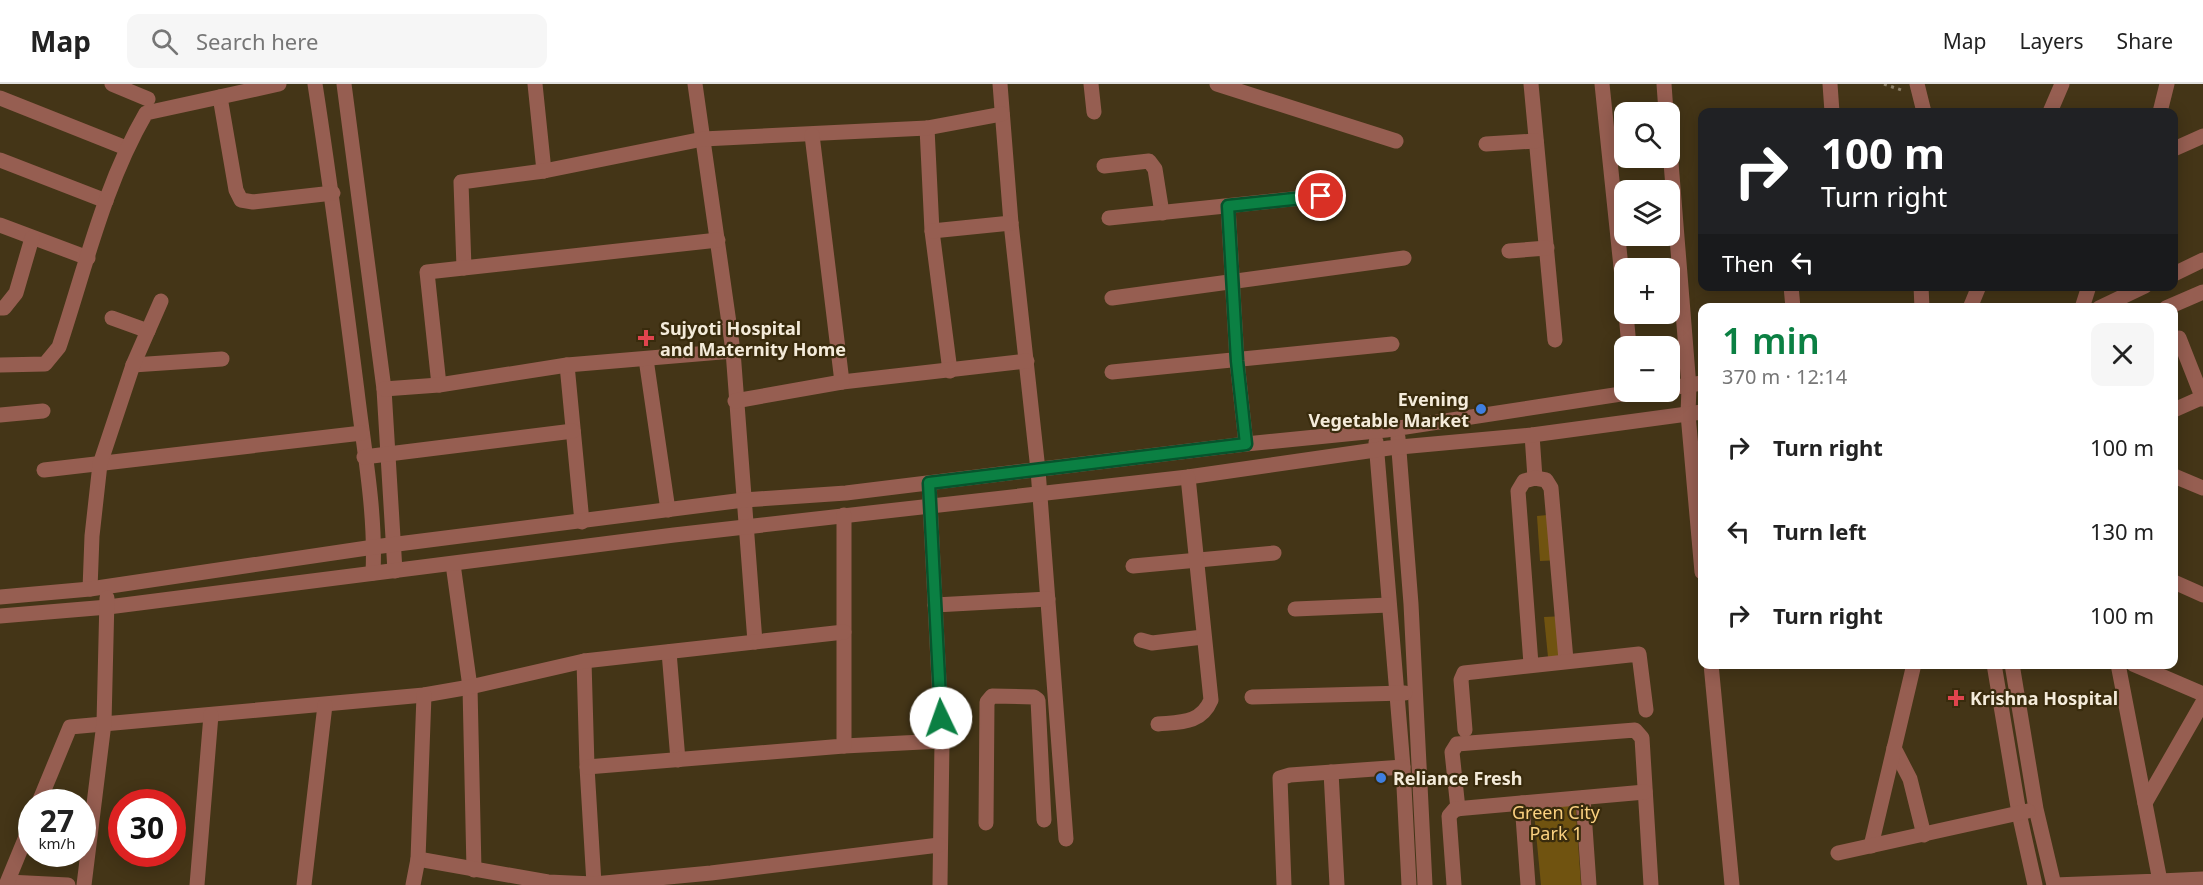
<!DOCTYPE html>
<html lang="en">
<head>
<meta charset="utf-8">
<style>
  :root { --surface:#fff; --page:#f6f6f6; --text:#222; --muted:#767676; --line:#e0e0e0; --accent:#0b8043 }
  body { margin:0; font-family:"Noto Sans",sans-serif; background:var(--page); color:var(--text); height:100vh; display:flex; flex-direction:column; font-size:22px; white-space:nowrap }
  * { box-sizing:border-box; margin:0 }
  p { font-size:20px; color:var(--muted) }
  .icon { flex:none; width:33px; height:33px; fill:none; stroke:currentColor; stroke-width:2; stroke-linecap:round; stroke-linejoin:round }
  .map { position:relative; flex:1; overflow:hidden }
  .drawer { position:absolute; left:1698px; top:219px; width:480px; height:366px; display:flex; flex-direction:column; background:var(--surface); border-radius:12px; box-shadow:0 3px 15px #0003 }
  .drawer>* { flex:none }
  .banner { position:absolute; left:1698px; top:24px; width:480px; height:183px; border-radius:12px; box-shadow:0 3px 15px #0003; background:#202124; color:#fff; overflow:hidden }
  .buttons { position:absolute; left:1614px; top:18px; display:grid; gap:12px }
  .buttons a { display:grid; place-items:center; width:66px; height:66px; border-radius:12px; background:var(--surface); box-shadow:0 3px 15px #0003; font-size:30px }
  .speed { position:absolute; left:18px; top:705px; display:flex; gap:12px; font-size:30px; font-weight:700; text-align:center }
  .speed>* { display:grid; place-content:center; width:78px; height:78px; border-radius:50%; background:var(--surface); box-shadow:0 3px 15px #0003; line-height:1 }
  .speed small { font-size:15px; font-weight:400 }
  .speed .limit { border:9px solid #d22; background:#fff; color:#111 }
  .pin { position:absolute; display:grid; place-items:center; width:51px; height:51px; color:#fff; margin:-26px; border:3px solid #fff; border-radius:50%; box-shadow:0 2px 6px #0007 }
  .me { position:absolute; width:66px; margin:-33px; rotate:357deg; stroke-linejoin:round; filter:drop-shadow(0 0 4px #0008) }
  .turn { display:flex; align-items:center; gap:21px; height:126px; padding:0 24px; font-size:27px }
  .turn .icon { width:78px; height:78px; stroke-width:2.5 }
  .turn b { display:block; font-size:42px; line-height:51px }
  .then { display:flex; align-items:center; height:57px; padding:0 24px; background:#0003; gap:12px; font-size:22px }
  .round { display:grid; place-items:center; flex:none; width:63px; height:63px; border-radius:12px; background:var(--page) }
  .head { display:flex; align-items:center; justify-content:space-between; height:102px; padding:0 24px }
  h1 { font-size:36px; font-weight:600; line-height:45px; color:var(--accent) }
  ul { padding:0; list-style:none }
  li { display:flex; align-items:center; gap:18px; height:84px; padding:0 24px }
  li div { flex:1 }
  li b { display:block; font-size:22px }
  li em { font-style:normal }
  header { display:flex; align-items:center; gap:36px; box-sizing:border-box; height:84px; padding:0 30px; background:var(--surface); border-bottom:2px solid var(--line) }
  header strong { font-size:28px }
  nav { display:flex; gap:33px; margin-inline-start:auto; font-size:21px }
  .search { width:420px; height:54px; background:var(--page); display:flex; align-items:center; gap:15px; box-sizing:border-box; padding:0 21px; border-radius:12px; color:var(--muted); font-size:22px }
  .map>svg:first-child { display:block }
  .green { fill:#705310 }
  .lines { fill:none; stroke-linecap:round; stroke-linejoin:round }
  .path { stroke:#8b7e66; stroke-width:3; stroke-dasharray:3 4.5; stroke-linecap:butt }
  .minor { stroke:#965e51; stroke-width:15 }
  .route-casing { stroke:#07532c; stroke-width:15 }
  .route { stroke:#0b8043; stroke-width:10 }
  .health-dot { fill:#e0444e; stroke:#392b0d; stroke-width:2 }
  .shop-dot { fill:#3f7fe0; stroke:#392b0d; stroke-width:2 }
  .labels { text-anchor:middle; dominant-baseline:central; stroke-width:4.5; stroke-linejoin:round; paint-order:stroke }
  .poi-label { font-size:18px; font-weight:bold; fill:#f4ebda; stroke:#392b0d; text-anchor:start }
  .park-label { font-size:18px; fill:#fbd180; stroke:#392b0d }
</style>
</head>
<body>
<header>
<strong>Map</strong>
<div class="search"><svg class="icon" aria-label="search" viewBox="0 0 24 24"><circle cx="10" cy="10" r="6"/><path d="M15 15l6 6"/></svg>Search here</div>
<nav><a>Map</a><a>Layers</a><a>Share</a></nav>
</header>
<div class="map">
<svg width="2203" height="801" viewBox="0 0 2203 801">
  <rect width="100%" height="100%" fill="#443517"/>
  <g class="green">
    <path d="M 1558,430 L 1561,476 L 1540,477 L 1537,432 Z"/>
    <path d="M 1565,532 L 1567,573 L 1548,573 L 1544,533 Z"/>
    <path d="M 1575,716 L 1581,801 L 1541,801 L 1533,718 Z"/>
  </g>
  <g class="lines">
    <path class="path" d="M 1884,0 L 1904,7"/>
    <g class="minor">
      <path d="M 112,0 L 148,15"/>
      <path d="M 315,0 C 331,102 344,205 357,307 C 364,367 376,429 373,489"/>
      <path d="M 344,0 L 384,305 L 395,487"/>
      <path d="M 535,0 L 544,87"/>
      <path d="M 695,0 L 733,267 L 755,558"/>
      <path d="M 1000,0 L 1011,139 L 1038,386 L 1066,755"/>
      <path d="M 1091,0 L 1094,28"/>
      <path d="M 1217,0 L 1396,57"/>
      <path d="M 1531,0 L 1555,256"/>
      <path d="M 1602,0 L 1624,212"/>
      <path d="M 1664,0 L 1666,28"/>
      <path d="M 1830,0 L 1832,28"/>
      <path d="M 1917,0 L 1924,28"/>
      <path d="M 220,13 L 236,106 L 241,116 L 253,118 L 333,109"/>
      <path d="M 0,14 L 126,64"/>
      <path d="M 2050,28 L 2062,0"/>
      <path d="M 2160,28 L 2167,0"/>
      <path d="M 927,44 L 932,147 L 950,287"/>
      <path d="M 1486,60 L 1536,57"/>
      <path d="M 2174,65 L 2203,52"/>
      <path d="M 1670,66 L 1689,303 L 1688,330 L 1702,488"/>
      <path d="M 0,76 L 106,117"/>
      <path d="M 1104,82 L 1149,77 L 1155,85 L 1162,129"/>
      <path d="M 1228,122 L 1237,277 L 1246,360"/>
      <path d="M 1109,134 L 1321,112"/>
      <path d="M 0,141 L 88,174"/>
      <path d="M 932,147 L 1011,139"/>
      <path d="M 1509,167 L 1547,164"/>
      <path d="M 464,184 L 461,98 L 544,87 L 703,55 L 927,44 L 1002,30"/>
      <path d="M 2174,190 L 2203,176"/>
      <path d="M 1791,202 L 1793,224"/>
      <path d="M 1921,202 L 1922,224"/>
      <path d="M 1112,214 L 1404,174"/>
      <path d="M 0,224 L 4,224 L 16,209 L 32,154"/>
      <path d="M 1970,224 L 1979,202"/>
      <path d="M 2082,224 L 2089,202"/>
      <path d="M 2099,224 L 2145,202"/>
      <path d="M 2166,224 L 2203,208"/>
      <path d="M 1626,230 L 1629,262"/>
      <path d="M 112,234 L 148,247"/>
      <path d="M 2179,254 L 2203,315"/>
      <path d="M 646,275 L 668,426"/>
      <path d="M 0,281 L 45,280 L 59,263 C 85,185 104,101 146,29 L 279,0"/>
      <path d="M 133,281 L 222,275"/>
      <path d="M 567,281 L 582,438"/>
      <path d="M 1112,288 L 1392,260"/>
      <path d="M 842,298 L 1027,277"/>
      <path d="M 439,301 L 427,188 L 718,156"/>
      <path d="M 1670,304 L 1702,299"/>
      <path d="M 384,305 L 439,301 L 567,281 L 733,267"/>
      <path d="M 735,317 L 842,298 L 812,51"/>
      <path d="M 2174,326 L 2203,313"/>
      <path d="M 0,331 L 43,327"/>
      <path d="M 1532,351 L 1535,394"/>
      <path d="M 1398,354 L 1411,520 L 1425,801"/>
      <path d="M 1376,358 L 1403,683 L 1409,801"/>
      <path d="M 364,373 L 573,347"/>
      <path d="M 44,386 L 362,349"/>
      <path d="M 2174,392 L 2203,404"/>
      <path d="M 929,399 L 942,657 L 940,801"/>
      <path d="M 453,480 L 470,603 L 474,786"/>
      <path d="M 1133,482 L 1274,469"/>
      <path d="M 2174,498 L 2203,511"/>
      <path d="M 90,505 L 92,452 L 100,380 L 133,281 L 161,217"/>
      <path d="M 0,513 L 90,505 L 374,463 L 744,416 L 846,409 L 1246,360 L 1386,346 L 1634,308"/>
      <path d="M 935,521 L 1048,515"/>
      <path d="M 1295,525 L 1389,521"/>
      <path d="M 0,532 L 108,523 L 674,451 L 1188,393 L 1389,364 L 1532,351 L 1702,328"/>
      <path d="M 1141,556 L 1152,559 L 1203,553"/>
      <path d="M 669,568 L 678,676"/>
      <path d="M 584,577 L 587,683 L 594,800"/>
      <path d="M 1531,580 L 1518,407 L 1524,397 L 1535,394 L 1546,396 L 1551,404 L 1566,576"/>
      <path d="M 1711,580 L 1732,801"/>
      <path d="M 1994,580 L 2019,729 L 2035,801"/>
      <path d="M 2012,580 L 2036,725 L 2054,801"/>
      <path d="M 2133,580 L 2203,610"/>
      <path d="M 1252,613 L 1405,609"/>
      <path d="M 1158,640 C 1180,638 1201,640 1211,616 L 1188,393"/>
      <path d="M 1465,646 L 1461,596 L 1464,589 L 1639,570 L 1646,626"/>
      <path d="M 844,662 L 942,657"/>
      <path d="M 1894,664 L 1910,695 L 1924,751"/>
      <path d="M 587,683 L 844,662 L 844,431"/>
      <path d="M 1331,688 L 1337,801"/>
      <path d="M 1583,714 L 1589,801"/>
      <path d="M 39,718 L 70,643 L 424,611 L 470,603 L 584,577 L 844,548"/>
      <path d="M 1522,719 L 1528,801"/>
      <path d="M 2145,719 L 2203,618"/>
      <path d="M 1458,725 L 1452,668 L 1457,660 L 1635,646 L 1642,654 L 1651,801"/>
      <path d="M 986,739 L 987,618 L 992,612 L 1034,613 L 1038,616 L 1044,736"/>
      <path d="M 1871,762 L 1914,580"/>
      <path d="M 1838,769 L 2028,727"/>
      <path d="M 418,775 L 548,798 L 594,800 L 711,789 L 939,761"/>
      <path d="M 2160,797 L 2203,795"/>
      <path d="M 8,798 L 68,801"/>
      <path d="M 6,801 L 32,738"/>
      <path d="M 84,801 L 104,639 L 107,514"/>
      <path d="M 197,801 L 211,631"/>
      <path d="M 304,801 L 325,621"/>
      <path d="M 413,801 L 418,775 L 424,611"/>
      <path d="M 1284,801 L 1280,694 L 1290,691 L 1403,683"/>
      <path d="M 1454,801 L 1449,732 L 1455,725 L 1645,708"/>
      <path d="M 2054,801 L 2160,797 L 2118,580"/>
    </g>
  </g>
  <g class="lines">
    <g class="route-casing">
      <path id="route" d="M 941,634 L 929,399 L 1246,360 L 1237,277 L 1228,122 L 1321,112"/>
    </g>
    <use href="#route" class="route"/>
  </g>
  <g class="health-dot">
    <path d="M643 245h6v6h6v6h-6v6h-6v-6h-6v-6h6z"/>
    <path d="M1953 605h6v6h6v6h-6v6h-6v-6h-6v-6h6z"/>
  </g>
  <g class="shop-dot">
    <circle cx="1481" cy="325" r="6"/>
    <circle cx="1381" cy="694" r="6"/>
  </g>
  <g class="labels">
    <g class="poi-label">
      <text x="660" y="244">Sujyoti Hospital<tspan x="660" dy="21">and Maternity Home</tspan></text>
      <text x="1469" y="315" text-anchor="end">Evening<tspan x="1469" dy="21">Vegetable Market</tspan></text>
      <text x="1970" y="614">Krishna Hospital</text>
      <text x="1393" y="694">Reliance Fresh</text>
    </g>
    <g class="park-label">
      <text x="1556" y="728">Green City<tspan x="1556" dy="21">Park 1</tspan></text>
    </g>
  </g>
</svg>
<div class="buttons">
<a><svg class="icon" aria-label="search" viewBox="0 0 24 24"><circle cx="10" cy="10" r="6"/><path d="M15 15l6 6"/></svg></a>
<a><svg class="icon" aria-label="layers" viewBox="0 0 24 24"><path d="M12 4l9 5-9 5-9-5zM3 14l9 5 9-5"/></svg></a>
<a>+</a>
<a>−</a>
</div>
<div class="speed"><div>27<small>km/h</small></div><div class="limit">30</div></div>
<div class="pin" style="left:1321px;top:112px;background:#d93025"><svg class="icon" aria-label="arrive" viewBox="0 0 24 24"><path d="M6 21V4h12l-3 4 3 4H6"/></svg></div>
<svg class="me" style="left:941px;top:634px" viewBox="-20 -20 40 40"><circle r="19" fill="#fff"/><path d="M0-13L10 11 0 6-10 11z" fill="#0b8043"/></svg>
<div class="banner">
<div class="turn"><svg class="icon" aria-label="right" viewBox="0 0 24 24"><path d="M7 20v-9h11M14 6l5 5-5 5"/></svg><div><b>100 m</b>Turn right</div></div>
<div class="then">Then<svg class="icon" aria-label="left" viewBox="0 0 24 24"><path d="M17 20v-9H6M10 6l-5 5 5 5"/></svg></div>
</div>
<section class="drawer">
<div class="head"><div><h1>1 min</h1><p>370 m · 12:14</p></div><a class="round"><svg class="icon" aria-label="close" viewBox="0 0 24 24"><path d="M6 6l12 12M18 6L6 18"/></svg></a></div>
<ul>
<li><svg class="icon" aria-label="right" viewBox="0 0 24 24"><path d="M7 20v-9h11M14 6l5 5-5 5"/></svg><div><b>Turn right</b></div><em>100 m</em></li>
<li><svg class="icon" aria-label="left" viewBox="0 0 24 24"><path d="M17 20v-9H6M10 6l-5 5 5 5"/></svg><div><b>Turn left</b></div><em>130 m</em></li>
<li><svg class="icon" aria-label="right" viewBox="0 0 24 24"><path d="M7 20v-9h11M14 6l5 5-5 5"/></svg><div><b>Turn right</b></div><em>100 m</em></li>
</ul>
</section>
</div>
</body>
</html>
